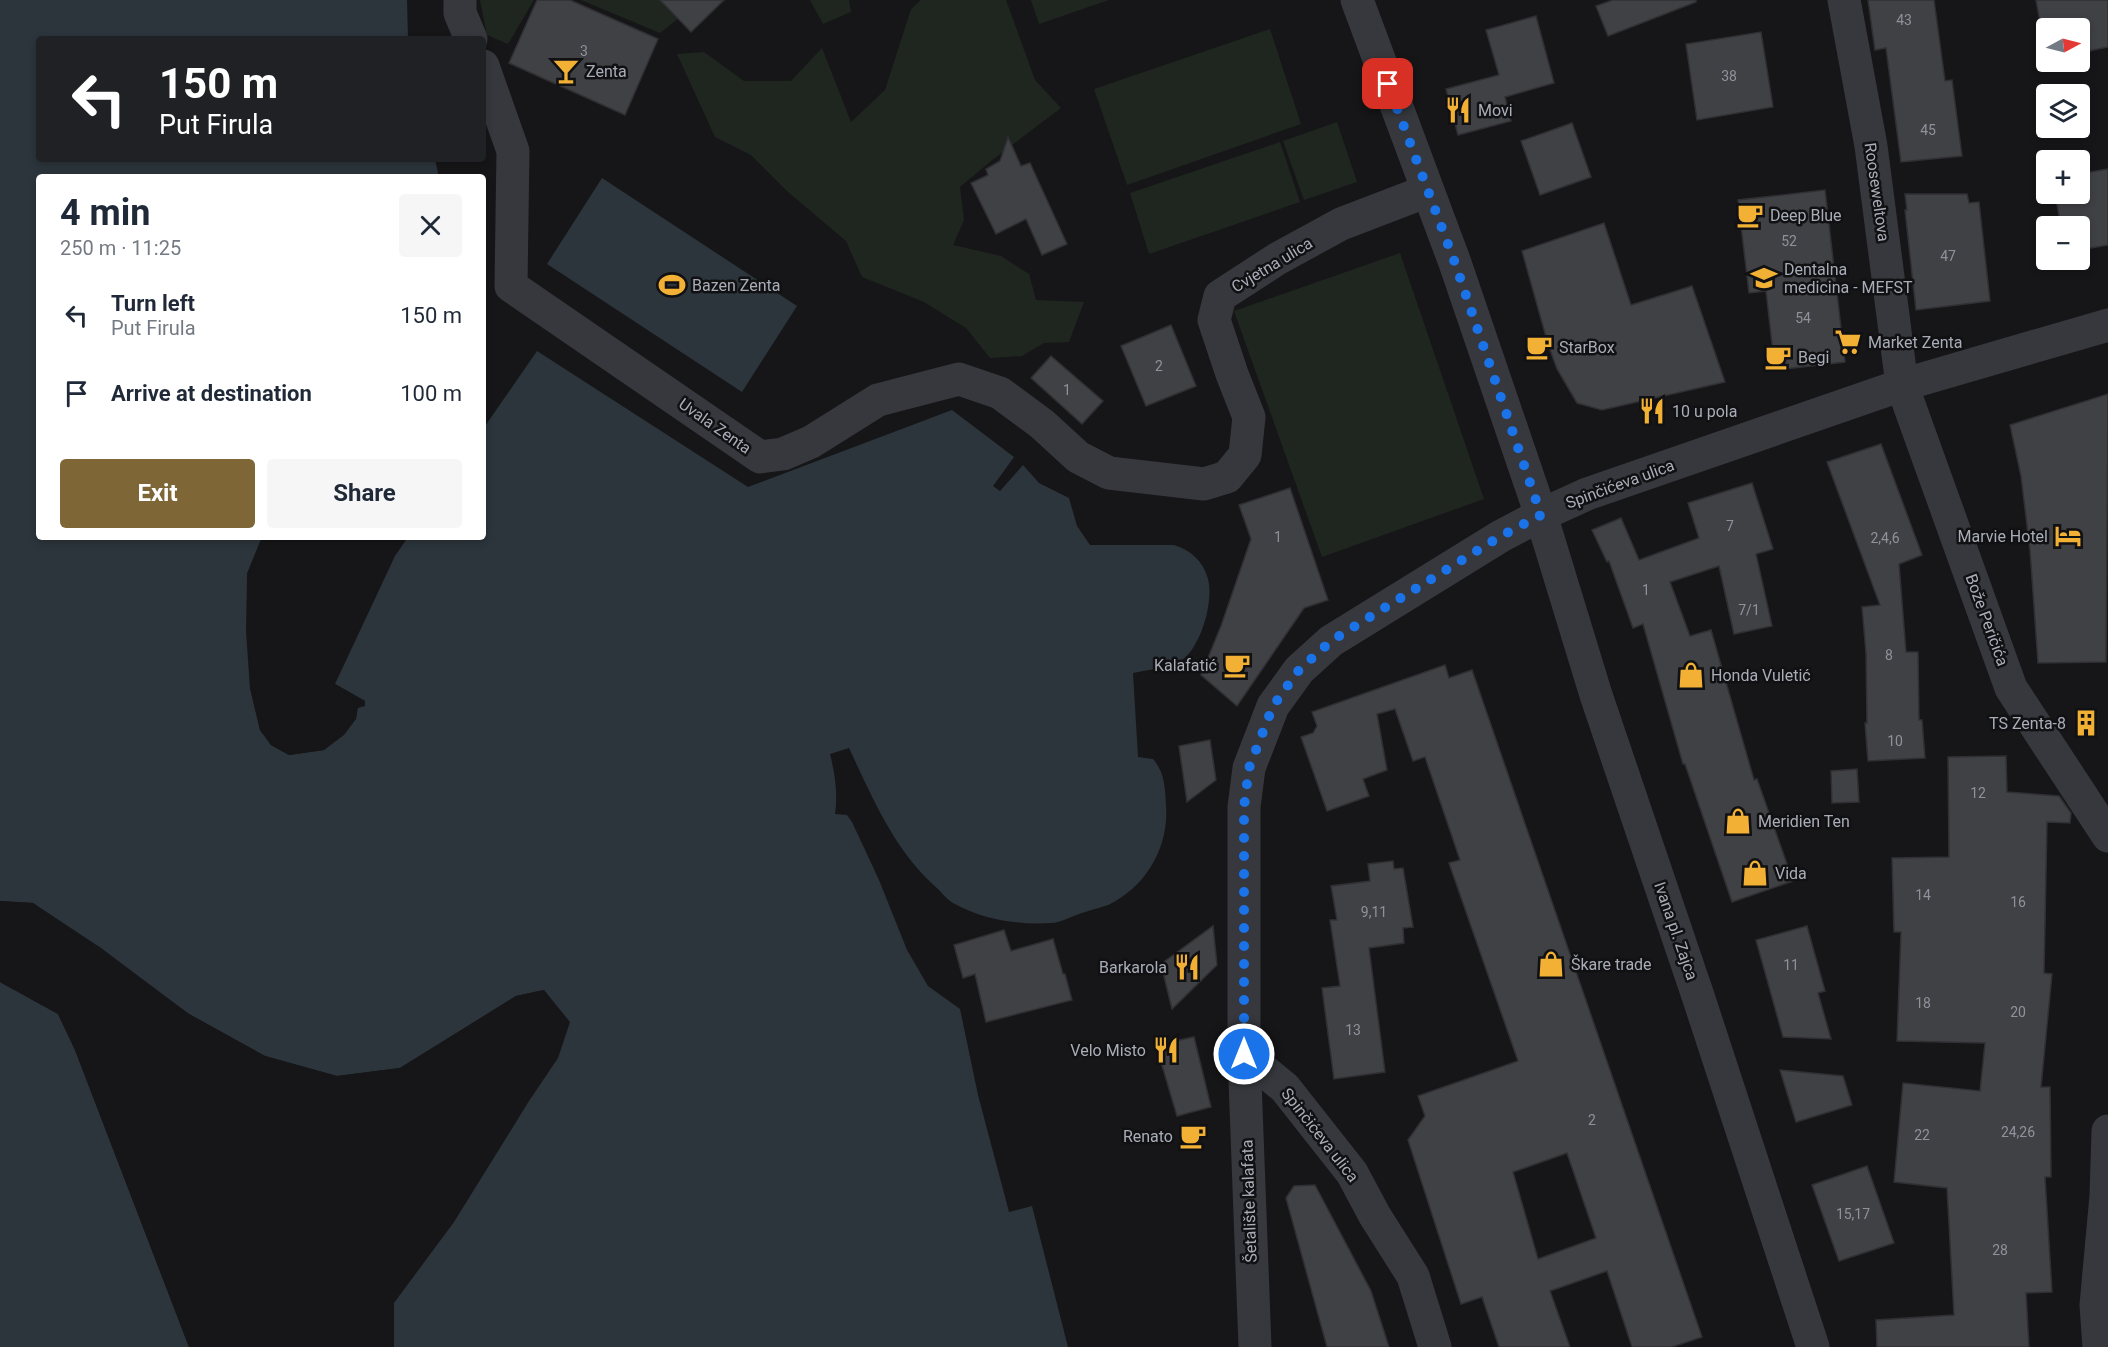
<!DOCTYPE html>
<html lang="en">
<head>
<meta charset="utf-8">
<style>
  :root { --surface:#fff; --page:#f6f6f7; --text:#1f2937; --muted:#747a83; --accent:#7e6636 }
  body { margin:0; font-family:Roboto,sans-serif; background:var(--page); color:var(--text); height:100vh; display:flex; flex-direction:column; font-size:22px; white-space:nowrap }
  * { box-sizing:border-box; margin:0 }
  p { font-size:20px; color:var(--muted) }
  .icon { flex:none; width:33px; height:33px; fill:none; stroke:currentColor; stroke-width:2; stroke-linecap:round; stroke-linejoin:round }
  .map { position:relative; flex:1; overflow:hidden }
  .details { position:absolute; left:36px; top:174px; width:450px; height:366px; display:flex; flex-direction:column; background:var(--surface); border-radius:6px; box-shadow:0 3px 9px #0003 }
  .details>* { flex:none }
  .guide { position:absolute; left:36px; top:36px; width:450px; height:126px; border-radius:6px; box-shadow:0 3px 9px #0003; background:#202124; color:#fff; overflow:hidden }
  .needle { width:39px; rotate:83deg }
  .controls { position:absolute; left:2036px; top:18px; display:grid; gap:12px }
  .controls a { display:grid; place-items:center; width:54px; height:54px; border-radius:6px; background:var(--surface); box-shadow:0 3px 9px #0003; font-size:30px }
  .pin { position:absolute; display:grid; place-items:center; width:51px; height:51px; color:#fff; margin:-26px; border-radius:12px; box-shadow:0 3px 9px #0006 }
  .me { position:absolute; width:66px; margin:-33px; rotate:0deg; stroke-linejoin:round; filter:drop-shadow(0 0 4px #0008) }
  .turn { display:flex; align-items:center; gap:21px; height:126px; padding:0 24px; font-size:27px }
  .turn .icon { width:78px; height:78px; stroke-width:2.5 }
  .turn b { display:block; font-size:42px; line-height:51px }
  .round { display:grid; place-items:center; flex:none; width:63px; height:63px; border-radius:6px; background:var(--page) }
  .summary { display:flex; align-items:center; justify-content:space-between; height:102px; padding:0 24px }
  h1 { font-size:36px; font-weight:700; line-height:45px }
  .button { display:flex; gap:12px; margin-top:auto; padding:12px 24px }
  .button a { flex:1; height:69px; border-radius:6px; background:var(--accent); color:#fff; font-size:24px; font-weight:700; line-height:69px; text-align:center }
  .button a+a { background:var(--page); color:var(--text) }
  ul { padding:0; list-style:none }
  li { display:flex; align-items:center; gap:18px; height:78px; padding:0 24px }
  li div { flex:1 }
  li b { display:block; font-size:22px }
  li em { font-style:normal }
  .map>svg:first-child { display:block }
  .green { fill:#1e261f }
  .water { fill:#2c353c }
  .pier { fill:#161618 }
  .building { fill:#404145; stroke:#303034; stroke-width:1.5; fill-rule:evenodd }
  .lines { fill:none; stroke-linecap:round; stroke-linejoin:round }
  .minor { stroke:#37383d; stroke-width:33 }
  .route { stroke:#1a73e8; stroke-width:10; stroke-dasharray:0 18 }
  .labels { text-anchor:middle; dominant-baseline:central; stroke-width:5; stroke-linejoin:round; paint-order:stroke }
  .number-label { font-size:14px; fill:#8e929b }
  .poi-label { font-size:16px; fill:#a8adb8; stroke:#111113; text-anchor:start }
  .street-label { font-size:16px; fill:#a8adb8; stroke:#111113 }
</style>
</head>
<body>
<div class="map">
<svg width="2108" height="1347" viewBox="0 0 2108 1347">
  <rect width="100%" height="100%" fill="#161618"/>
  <g class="green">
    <path d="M 480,0 L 534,0 L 508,44 L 487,35 Z"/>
    <path d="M 581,0 L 668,0 L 680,17 L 660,33 Z"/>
    <path d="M 810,0 L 849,0 L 851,12 L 823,24 Z"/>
    <path d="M 921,0 L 1006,0 L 1035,80 L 1061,108 L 991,161 L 960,187 L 964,220 L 953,245 L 1001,256 L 1029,274 L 1036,300 L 1084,302 L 1069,342 L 1044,343 L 1022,356 L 990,358 L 966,328 L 924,302 L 862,277 L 846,241 L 788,192 L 751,155 L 715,137 L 677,54 L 704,52 L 744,81 L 791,81 L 822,48 L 851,122 L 885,90 L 911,9 Z"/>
    <path d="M 1031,0 L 1109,0 L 1039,24 Z"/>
    <path d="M 1270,29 L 1301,124 L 1127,185 L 1094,89 Z"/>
    <path d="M 1337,122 L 1357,182 L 1304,200 L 1283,141 Z"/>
    <path d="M 1280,142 L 1300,202 L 1149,254 L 1130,193 Z"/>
    <path d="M 1400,253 L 1484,499 L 1322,557 L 1234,311 Z"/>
  </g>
  <g class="water">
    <path d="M 0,0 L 407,0 L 408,39 L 39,39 L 39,159 L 435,159 L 438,173 L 437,177 L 39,177 L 39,537 L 262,537 L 247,574 L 250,688 L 260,730 L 271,745 L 289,755 L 324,750 L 356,719 L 357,708 L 365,701 L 335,684 L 395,556 L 408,537 L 483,537 L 483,429 L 537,351 L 748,487 L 952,410 L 1014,457 L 993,486 L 1000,491 L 1023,465 L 1039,483 L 1069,498 L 1077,526 L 1090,545 L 1174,545 C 1191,550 1203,561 1208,579 C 1214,601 1201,647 1182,660 C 1168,669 1150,669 1133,673 L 1138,757 L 1153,759 C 1165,773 1165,788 1166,806 C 1169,847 1146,887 1108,905 C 1100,908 1090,910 1082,913 C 1072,916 1062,922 1052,923 C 1019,925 984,920 955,904 C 948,901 943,894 938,889 C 895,852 873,799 849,748 L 830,754 C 835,774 838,793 835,814 L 847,815 L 852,822 L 879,880 L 907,950 L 928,986 L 960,1009 L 978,1095 L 1009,1212 L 1032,1206 L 1068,1347 L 394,1347 L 394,1303 L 454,1222 L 529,1101 L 558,1058 L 570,1022 L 544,990 L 516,996 L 400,1068 L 337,1076 L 265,1056 L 189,1014 L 33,903 L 0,901 Z"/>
    <path d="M 602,178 L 797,306 L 742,392 L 547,264 Z"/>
    <path d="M 0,982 L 58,1014 L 75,1050 L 189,1347 L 0,1347 Z"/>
  </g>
  <g class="pier">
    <path d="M 262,537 L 265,538 L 250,575 L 249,632 L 253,687 L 262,729 L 273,743 L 290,752 L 323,748 L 342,732 L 353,717 L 355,707 L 362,703 L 334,687 L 335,684 L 365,701 L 365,706 L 358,708 L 356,719 L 344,735 L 324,750 L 289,755 L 271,745 L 260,730 L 250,688 L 246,632 L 247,574 Z"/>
    <path d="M 0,901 L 33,903 L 101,948 L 189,1014 L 265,1056 L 337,1076 L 400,1068 L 516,996 L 544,990 L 549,1001 L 543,993 L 517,999 L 401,1071 L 337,1079 L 263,1059 L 187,1016 L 99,950 L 32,906 L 0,904 Z"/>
    <path d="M 0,979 L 61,1013 L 78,1049 L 192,1347 L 189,1347 L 75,1050 L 58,1014 L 0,982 Z"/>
  </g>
  <g class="building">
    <path d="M 537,0 L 570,0 L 658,39 L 625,115 L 509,63 Z"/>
    <path d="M 660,0 L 724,0 L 691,32 Z"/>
    <path d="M 1613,0 L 1696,0 L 1696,2 L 1608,36 L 1596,6 Z"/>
    <path d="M 1868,0 L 1934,0 L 1945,81 L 1952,80 L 1962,156 L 1901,162 L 1886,48 L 1875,50 Z"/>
    <path d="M 2036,0 L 2108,0 L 2108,47 L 2079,53 L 2079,28 L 2046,28 L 2046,56 Z"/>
    <path d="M 1536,16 L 1554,83 L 1505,97 L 1511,121 L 1458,135 L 1446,89 L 1499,75 L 1486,30 Z"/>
    <path d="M 1761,32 L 1773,107 L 1697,120 L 1686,44 Z"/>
    <path d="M 1572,123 L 1591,177 L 1540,195 L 1521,141 Z"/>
    <path d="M 1008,137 L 1021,166 L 1030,163 L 1067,244 L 1042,255 L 1026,219 L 996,234 L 971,183 L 988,175 L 986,169 L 1000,161 Z"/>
    <path d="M 2108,169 L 2108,245 L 2079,250 L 2079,226 L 2061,226 L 2055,194 L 2079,194 L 2079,174 Z"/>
    <path d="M 1825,190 L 1845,362 L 1775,370 L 1766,291 L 1749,293 L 1738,200 Z"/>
    <path d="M 1905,194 L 1967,194 L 1969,203 L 1979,202 L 1990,301 L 1916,310 L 1905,210 L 1907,210 Z"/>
    <path d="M 1604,223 L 1631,305 L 1692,286 L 1725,382 L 1602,410 L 1577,403 L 1557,369 L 1548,344 L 1522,251 Z"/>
    <path d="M 1171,325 L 1196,386 L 1146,406 L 1121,346 Z"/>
    <path d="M 1051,356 L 1103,401 L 1082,424 L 1031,378 Z"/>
    <path d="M 2108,394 L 2106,662 L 2038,663 L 2030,550 L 2021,476 L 2010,425 Z"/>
    <path d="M 1881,444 L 1922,555 L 1899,564 L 1906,652 L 1918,652 L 1919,720 L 1922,720 L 1925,758 L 1868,761 L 1865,723 L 1867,723 L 1866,653 L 1862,607 L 1880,605 L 1827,462 Z"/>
    <path d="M 1752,483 L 1773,549 L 1756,554 L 1772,626 L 1734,634 L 1719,566 L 1670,582 L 1690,636 L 1711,630 L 1754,780 L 1757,779 L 1793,881 L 1732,902 L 1685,764 L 1683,764 L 1643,624 L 1633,628 L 1609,561 L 1607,562 L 1592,530 L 1621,518 L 1639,560 L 1699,538 L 1688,503 Z"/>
    <path d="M 1290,488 L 1328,600 L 1304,608 L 1237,706 L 1201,675 L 1221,626 L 1251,539 L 1239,505 Z"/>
    <path d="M 1445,665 L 1449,678 L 1472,670 L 1702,1337 L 1672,1347 L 1632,1347 L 1607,1271 L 1550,1291 L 1570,1347 L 1499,1347 L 1482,1297 L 1461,1304 L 1408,1140 L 1425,1116 L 1418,1096 L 1518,1061 L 1449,863 L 1460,860 L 1425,757 L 1413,761 L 1395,709 L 1377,714 L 1387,770 L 1363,779 L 1369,796 L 1327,811 L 1301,737 L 1313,733 L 1317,726 L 1312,712 ZM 1567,1153 L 1596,1238 L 1538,1259 L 1513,1172 Z"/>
    <path d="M 1210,740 L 1216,780 L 1187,802 L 1179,746 Z"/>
    <path d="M 2006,756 L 2007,792 L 2059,796 L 2071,813 L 2070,823 L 2047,822 L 2044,973 L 2052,974 L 2041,1087 L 2050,1087 L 2051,1177 L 2045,1177 L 2052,1292 L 2026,1293 L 2029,1347 L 1877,1347 L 1876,1320 L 1954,1315 L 1947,1188 L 1894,1182 L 1903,1083 L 1980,1091 L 1985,1043 L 1897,1041 L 1901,932 L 1894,932 L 1892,858 L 1949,857 L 1948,757 Z"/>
    <path d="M 1857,769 L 1859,802 L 1832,803 L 1831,771 Z"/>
    <path d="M 1393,861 L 1394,869 L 1403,868 L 1413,927 L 1403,928 L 1404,943 L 1369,948 L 1385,1072 L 1334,1079 L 1322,988 L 1340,986 L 1330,920 L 1337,920 L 1331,886 L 1370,881 L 1368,864 Z"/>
    <path d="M 1213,926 L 1217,965 L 1172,1009 L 1161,964 Z"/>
    <path d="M 1807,926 L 1825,991 L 1818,993 L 1831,1039 L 1783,1037 L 1756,940 Z"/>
    <path d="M 1004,930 L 1011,951 L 1053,939 L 1063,974 L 1065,974 L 1072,1000 L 986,1022 L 975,974 L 963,978 L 954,945 Z"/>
    <path d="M 1194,1037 L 1211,1107 L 1177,1116 L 1156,1045 Z"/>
    <path d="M 1780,1070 L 1843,1076 L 1852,1105 L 1796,1122 Z"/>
    <path d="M 1867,1166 L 1894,1243 L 1839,1261 L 1812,1185 Z"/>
    <path d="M 1315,1185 L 1371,1291 L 1389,1347 L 1327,1347 L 1286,1198 L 1294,1186 Z"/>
  </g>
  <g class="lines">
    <g class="minor">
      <path d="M 460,0 L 460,13 L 471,39"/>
      <path d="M 1357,0 L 1455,263 L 1541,515 L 1596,695 L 1698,996 L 1813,1347"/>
      <path d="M 1844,0 L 1871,146 L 1902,385 L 2011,688 L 2108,836"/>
      <path d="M 483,66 L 513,151 L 511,286 L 760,457 L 783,454 L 811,442 L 878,400 L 959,379 L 1000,393 L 1042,424 L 1078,457 L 1109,473 L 1204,484 L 1227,477 L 1245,455 L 1249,417 L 1232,374 L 1214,320 L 1220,296 L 1277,259 L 1341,224 L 1427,191"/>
      <path d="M 1244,1054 L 1285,1088 L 1352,1173 L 1375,1216 L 1413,1276 L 1435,1347"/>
      <path d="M 1255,1347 L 1244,1054 L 1244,807 L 1249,768 L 1273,706 L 1299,670 L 1331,641 L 1501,536 L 1541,515 L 1587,494 L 1902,385 L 2108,325"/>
      <path d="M 2099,1347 L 2096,1305 L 2106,1196 L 2108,1131"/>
    </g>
  </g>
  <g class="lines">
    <path class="route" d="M 1244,1054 L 1244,807 L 1249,768 L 1273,706 L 1299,670 L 1331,641 L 1501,536 L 1541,515 L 1455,263 L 1388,84"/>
  </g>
  <defs>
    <g id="bar-bare" transform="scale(2.07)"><path d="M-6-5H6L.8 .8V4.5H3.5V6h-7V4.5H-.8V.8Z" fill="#f2b134" stroke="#111113" stroke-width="2.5" paint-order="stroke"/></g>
    <g id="restaurant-bare" transform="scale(2.07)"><path d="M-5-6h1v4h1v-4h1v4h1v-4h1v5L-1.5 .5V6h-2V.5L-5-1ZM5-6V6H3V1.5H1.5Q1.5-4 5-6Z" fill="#f2b134" stroke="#111113" stroke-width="2.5" paint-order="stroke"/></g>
    <g id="cafe-bare" transform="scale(2.07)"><path d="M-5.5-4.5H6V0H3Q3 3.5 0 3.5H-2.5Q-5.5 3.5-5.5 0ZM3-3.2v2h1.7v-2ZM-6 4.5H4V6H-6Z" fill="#f2b134" stroke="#111113" stroke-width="2.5" paint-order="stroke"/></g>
    <g id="university-bare" transform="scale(2.07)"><path d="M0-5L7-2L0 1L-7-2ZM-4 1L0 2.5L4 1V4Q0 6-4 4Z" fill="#f2b134" stroke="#111113" stroke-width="2.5" paint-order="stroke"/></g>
    <g id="stadium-bare" transform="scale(2.07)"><path d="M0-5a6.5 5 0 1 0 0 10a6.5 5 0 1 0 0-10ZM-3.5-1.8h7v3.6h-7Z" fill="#f2b134" stroke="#111113" stroke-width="2.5" paint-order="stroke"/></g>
    <g id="supermarket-bare" transform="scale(2.07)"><path d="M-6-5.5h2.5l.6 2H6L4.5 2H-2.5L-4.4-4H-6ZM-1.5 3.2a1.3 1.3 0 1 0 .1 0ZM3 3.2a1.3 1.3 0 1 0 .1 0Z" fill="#f2b134" stroke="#111113" stroke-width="2.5" paint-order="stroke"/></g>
    <g id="hotel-bare" transform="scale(2.07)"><path d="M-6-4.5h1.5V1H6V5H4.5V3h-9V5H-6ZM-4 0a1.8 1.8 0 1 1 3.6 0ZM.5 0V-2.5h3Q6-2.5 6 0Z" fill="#f2b134" stroke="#111113" stroke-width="2.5" paint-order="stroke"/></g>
    <g id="shop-bare" transform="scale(2.07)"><path d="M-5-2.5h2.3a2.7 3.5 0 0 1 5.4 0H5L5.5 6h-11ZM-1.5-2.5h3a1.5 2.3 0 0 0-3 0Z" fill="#f2b134" stroke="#111113" stroke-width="2.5" paint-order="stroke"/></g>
    <g id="building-bare" transform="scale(2.07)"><path d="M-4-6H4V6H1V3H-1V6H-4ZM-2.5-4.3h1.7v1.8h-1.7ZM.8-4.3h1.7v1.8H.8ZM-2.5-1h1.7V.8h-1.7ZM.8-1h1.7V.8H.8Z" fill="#f2b134" stroke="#111113" stroke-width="2.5" paint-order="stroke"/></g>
  </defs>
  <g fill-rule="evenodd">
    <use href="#bar-bare" x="566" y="71"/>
    <use href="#restaurant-bare" x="1458" y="110"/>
    <use href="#cafe-bare" x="1750" y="215"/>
    <use href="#university-bare" x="1764" y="278"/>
    <use href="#stadium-bare" x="672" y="285"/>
    <use href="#supermarket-bare" x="1848" y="342"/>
    <use href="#cafe-bare" x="1539" y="347"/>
    <use href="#cafe-bare" x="1778" y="357"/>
    <use href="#restaurant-bare" x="1652" y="411"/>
    <use href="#hotel-bare" x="2068" y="536"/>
    <use href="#cafe-bare" x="1237" y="665"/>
    <use href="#shop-bare" x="1691" y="675"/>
    <use href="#building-bare" x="2086" y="723"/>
    <use href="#shop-bare" x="1738" y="821"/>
    <use href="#shop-bare" x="1755" y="873"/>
    <use href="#shop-bare" x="1551" y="964"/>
    <use href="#restaurant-bare" x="1187" y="967"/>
    <use href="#restaurant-bare" x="1166" y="1050"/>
    <use href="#cafe-bare" x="1193" y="1136"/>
  </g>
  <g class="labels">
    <g class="number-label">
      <text x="1904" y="20">43</text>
      <text x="584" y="51">3</text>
      <text x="1729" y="76">38</text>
      <text x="1928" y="130">45</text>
      <text x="1789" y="241">52</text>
      <text x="1948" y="256">47</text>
      <text x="1803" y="318">54</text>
      <text x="1159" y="366">2</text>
      <text x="1067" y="390">1</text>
      <text x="1730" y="526">7</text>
      <text x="1278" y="537">1</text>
      <text x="1885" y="538">2,4,6</text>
      <text x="1646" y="590">1</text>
      <text x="1749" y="610">7/1</text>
      <text x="1889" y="655">8</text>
      <text x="1895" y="741">10</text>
      <text x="1978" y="793">12</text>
      <text x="1923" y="895">14</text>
      <text x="2018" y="902">16</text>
      <text x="1374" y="912">9,11</text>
      <text x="1791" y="965">11</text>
      <text x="1923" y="1003">18</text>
      <text x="2018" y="1012">20</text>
      <text x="1353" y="1030">13</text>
      <text x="1592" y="1120">2</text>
      <text x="2018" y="1132">24,26</text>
      <text x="1922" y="1135">22</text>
      <text x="1853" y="1214">15,17</text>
      <text x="2000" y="1250">28</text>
    </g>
    <g class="poi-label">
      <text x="586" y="71">Zenta</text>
      <text x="1478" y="110">Movi</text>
      <text x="1770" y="215">Deep Blue</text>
      <text x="1784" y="269">Dentalna<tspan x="1784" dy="18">medicina - MEFST</tspan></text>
      <text x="692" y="285">Bazen Zenta</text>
      <text x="1868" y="342">Market Zenta</text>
      <text x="1559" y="347">StarBox</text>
      <text x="1798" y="357">Begi</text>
      <text x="1672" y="411">10 u pola</text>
      <text x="2048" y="536" text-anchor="end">Marvie Hotel</text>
      <text x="1217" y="665" text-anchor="end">Kalafatić</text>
      <text x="1711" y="675">Honda Vuletić</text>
      <text x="2066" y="723" text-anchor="end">TS Zenta-8</text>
      <text x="1758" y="821">Meridien Ten</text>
      <text x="1775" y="873">Vida</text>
      <text x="1571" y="964">Škare trade</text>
      <text x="1167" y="967" text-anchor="end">Barkarola</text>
      <text x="1146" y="1050" text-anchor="end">Velo Misto</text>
      <text x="1173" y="1136" text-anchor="end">Renato</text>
    </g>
    <g class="street-label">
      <text transform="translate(1877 192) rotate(82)">Rooseweltova</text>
      <text transform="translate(1272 265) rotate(-31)">Cvjetna ulica</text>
      <text transform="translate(715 426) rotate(35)">Uvala Zenta</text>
      <text transform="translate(1620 484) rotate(-20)">Spinčićeva ulica</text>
      <text transform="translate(1987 620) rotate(70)">Bože Peričića</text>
      <text transform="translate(1676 931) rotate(71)">Ivana pl. Zajca</text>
      <text transform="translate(1320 1135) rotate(52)">Spinčićeva ulica</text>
      <text transform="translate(1249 1201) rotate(-92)">Šetalište kalafata</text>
    </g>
  </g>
</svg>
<div class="controls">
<a><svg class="needle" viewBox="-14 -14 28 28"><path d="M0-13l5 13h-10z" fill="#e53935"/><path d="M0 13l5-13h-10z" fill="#747a83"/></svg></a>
<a><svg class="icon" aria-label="layers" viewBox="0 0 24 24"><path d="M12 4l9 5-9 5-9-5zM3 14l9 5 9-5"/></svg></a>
<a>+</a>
<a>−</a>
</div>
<div class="pin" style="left:1388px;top:84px;background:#d93025"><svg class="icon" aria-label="arrive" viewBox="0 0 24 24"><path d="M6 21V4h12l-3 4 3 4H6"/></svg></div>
<svg class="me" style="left:1244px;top:1054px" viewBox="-20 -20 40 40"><circle r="17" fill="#1a73e8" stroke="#fff" stroke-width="3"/><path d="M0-11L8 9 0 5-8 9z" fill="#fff"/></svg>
<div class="guide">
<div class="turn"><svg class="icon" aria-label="left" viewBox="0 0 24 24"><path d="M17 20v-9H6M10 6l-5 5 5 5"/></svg><div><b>150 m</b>Put Firula</div></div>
</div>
<section class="details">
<div class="summary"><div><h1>4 min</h1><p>250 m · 11:25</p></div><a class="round"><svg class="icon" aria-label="close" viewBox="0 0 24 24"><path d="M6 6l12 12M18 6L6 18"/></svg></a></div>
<ul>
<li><svg class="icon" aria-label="left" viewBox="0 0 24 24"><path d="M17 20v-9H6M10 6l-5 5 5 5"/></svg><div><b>Turn left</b><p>Put Firula</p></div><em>150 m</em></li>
<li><svg class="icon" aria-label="arrive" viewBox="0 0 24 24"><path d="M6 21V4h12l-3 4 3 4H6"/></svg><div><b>Arrive at destination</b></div><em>100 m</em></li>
</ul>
<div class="button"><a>Exit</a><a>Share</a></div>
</section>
</div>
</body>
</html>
